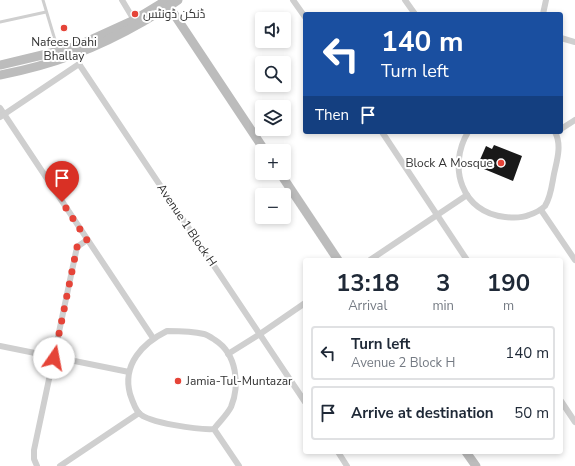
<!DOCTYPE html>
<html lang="en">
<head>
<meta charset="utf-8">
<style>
  :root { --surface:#fff; --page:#f6f6f7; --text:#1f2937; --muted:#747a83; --line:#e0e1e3 }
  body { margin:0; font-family:"Nunito Sans",Cairo,sans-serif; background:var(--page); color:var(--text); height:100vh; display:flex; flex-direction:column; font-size:15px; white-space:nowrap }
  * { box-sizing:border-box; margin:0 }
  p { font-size:13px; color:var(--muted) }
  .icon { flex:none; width:22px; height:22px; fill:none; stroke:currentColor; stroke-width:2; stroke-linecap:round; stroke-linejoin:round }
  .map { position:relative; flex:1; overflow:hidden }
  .drawer { position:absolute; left:303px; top:258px; width:260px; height:196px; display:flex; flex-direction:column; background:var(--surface); border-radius:4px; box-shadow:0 2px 6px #0003 }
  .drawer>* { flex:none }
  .top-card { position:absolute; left:303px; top:12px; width:260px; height:122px; border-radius:4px; box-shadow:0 2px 6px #0003; background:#1a4fa0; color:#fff; overflow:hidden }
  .controls { position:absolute; left:255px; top:12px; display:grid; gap:8px }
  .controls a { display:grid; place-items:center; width:36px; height:36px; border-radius:4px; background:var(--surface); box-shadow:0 2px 6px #0003; font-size:20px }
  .pin { position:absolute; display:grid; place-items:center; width:34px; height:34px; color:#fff; margin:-41px -17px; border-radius:50% 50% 50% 0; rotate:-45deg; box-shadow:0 0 4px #0007 }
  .pin .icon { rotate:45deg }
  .me { position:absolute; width:44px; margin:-22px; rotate:12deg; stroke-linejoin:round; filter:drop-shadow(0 0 3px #0008) }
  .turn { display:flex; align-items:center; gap:14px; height:84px; padding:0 12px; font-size:18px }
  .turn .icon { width:52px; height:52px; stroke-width:2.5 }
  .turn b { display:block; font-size:28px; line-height:34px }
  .then { display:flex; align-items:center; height:38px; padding:0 12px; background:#0003; gap:8px; font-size:15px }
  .eta { display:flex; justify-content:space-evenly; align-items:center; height:68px; text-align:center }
  .eta b { font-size:24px; font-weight:700; line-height:28px }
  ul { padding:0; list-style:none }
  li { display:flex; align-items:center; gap:12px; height:54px; margin:0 8px 6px; padding:0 4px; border:2px solid var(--line); border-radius:4px }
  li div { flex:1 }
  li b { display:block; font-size:15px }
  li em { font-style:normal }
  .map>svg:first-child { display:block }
  .building { fill:#191919 }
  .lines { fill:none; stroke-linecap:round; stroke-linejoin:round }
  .lane { stroke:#cfcfcf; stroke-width:3 }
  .street { stroke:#cfcfcf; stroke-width:6 }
  .secondary { stroke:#bcbcbc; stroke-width:9 }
  .route { stroke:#e54438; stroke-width:7; stroke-dasharray:0 12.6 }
  .poi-dot { fill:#e54438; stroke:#fff; stroke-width:1.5 }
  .labels { text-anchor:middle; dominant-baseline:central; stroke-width:4; stroke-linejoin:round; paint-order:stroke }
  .poi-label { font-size:12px; fill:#323232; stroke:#fff; text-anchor:start }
  .street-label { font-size:12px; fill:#323232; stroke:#fff }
</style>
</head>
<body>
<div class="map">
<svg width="575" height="466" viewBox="0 0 575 466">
  <rect width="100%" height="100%" fill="#fff"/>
  <path class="building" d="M 494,145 L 522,156 L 513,181 L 484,169 L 486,165 L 479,162 L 486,146 L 492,149 Z"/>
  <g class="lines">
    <g class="lane">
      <path d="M 43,0 L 58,50"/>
      <path d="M 0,22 L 46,12"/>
    </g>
    <g class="street">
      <path d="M 122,0 L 134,20"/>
      <path d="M 293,0 L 305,17"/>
      <path d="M 405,0 L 415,14"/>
      <path d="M 543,14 L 546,0"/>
      <path d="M 561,38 L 575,42"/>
      <path d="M 79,51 L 79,64 L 305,402"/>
      <path d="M 0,108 L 153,338"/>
      <path d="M 0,117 L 79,64"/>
      <path d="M 561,129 L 575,120"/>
      <path d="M 382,132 L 467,260"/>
      <path d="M 468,132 C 447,167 462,213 505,217 C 514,218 522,218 529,215 C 535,213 541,210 545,206 C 551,197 552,184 554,174 C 557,160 562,145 555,132"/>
      <path d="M 541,210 L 575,260"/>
      <path d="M 370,260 L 467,195"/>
      <path d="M 167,331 C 180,331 192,331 204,334 C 208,335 212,338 215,340 C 237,354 240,385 231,407 C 227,415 219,422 214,429 C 200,430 148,423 139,413 C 135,409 132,400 130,394 C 122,364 143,343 167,331 Z"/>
      <path d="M 0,346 L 129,372"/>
      <path d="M 228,354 L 260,334 L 305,303"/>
      <path d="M 561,401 L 575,422"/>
      <path d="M 214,429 L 239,466"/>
      <path d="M 338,452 L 347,466"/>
      <path d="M 37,466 L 34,459 L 34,450 L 77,247 L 87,240"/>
      <path d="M 60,466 L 139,413"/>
    </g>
    <g class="secondary">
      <path d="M 166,2 L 265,151"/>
      <path d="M 0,65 L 59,51 L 77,46 L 134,20 L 167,0"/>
      <path d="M 0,75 C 53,65 97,48 144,21 C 155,14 167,8 178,0"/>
      <path d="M 280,173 L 338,260"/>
      <path d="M 466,452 L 476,466"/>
    </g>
  </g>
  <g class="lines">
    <path class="route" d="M 54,358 L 77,247 L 87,240 L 62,202"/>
  </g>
  <g class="poi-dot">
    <circle cx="135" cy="14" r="4"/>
    <circle cx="64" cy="28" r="4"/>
    <circle cx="501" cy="163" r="4"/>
    <circle cx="178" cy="381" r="4"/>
  </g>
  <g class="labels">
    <g class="poi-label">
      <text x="143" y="14">ڈنکن ڈونٹس</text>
      <text x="64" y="42" text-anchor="middle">Nafees Dahi<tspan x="64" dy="14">Bhallay</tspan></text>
      <text x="493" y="163" text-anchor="end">Block A Mosque</text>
      <text x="186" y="381">Jamia-Tul-Muntazar</text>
    </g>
    <g class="street-label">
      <text transform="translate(187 225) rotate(56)">Avenue 1 Block H</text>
    </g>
  </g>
</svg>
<div class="controls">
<a><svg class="icon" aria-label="sound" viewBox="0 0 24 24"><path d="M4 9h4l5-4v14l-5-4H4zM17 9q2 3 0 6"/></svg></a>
<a><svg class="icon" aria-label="search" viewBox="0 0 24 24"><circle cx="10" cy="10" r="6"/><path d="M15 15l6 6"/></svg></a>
<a><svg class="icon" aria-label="layers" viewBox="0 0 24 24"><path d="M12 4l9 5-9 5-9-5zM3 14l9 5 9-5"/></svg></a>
<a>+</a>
<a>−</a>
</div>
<div class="pin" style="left:62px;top:202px;background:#d93025"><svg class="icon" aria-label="arrive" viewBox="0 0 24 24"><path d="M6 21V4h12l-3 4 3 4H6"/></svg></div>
<svg class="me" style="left:54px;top:358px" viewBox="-20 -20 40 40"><circle r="19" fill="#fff"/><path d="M0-13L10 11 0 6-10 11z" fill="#e54438"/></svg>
<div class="top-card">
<div class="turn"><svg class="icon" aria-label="left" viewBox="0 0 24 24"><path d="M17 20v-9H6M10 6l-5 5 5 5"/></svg><div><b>140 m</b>Turn left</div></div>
<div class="then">Then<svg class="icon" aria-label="arrive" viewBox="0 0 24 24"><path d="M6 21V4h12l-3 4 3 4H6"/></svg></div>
</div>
<section class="drawer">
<div class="eta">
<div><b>13:18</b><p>Arrival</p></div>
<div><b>3</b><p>min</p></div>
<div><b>190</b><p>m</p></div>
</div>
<ul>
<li><svg class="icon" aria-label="left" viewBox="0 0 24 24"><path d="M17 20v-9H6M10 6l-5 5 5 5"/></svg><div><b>Turn left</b><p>Avenue 2 Block H</p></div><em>140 m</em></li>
<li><svg class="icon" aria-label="arrive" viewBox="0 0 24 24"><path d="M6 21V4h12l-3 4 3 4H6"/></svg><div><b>Arrive at destination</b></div><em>50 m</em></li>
</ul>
</section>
</div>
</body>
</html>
